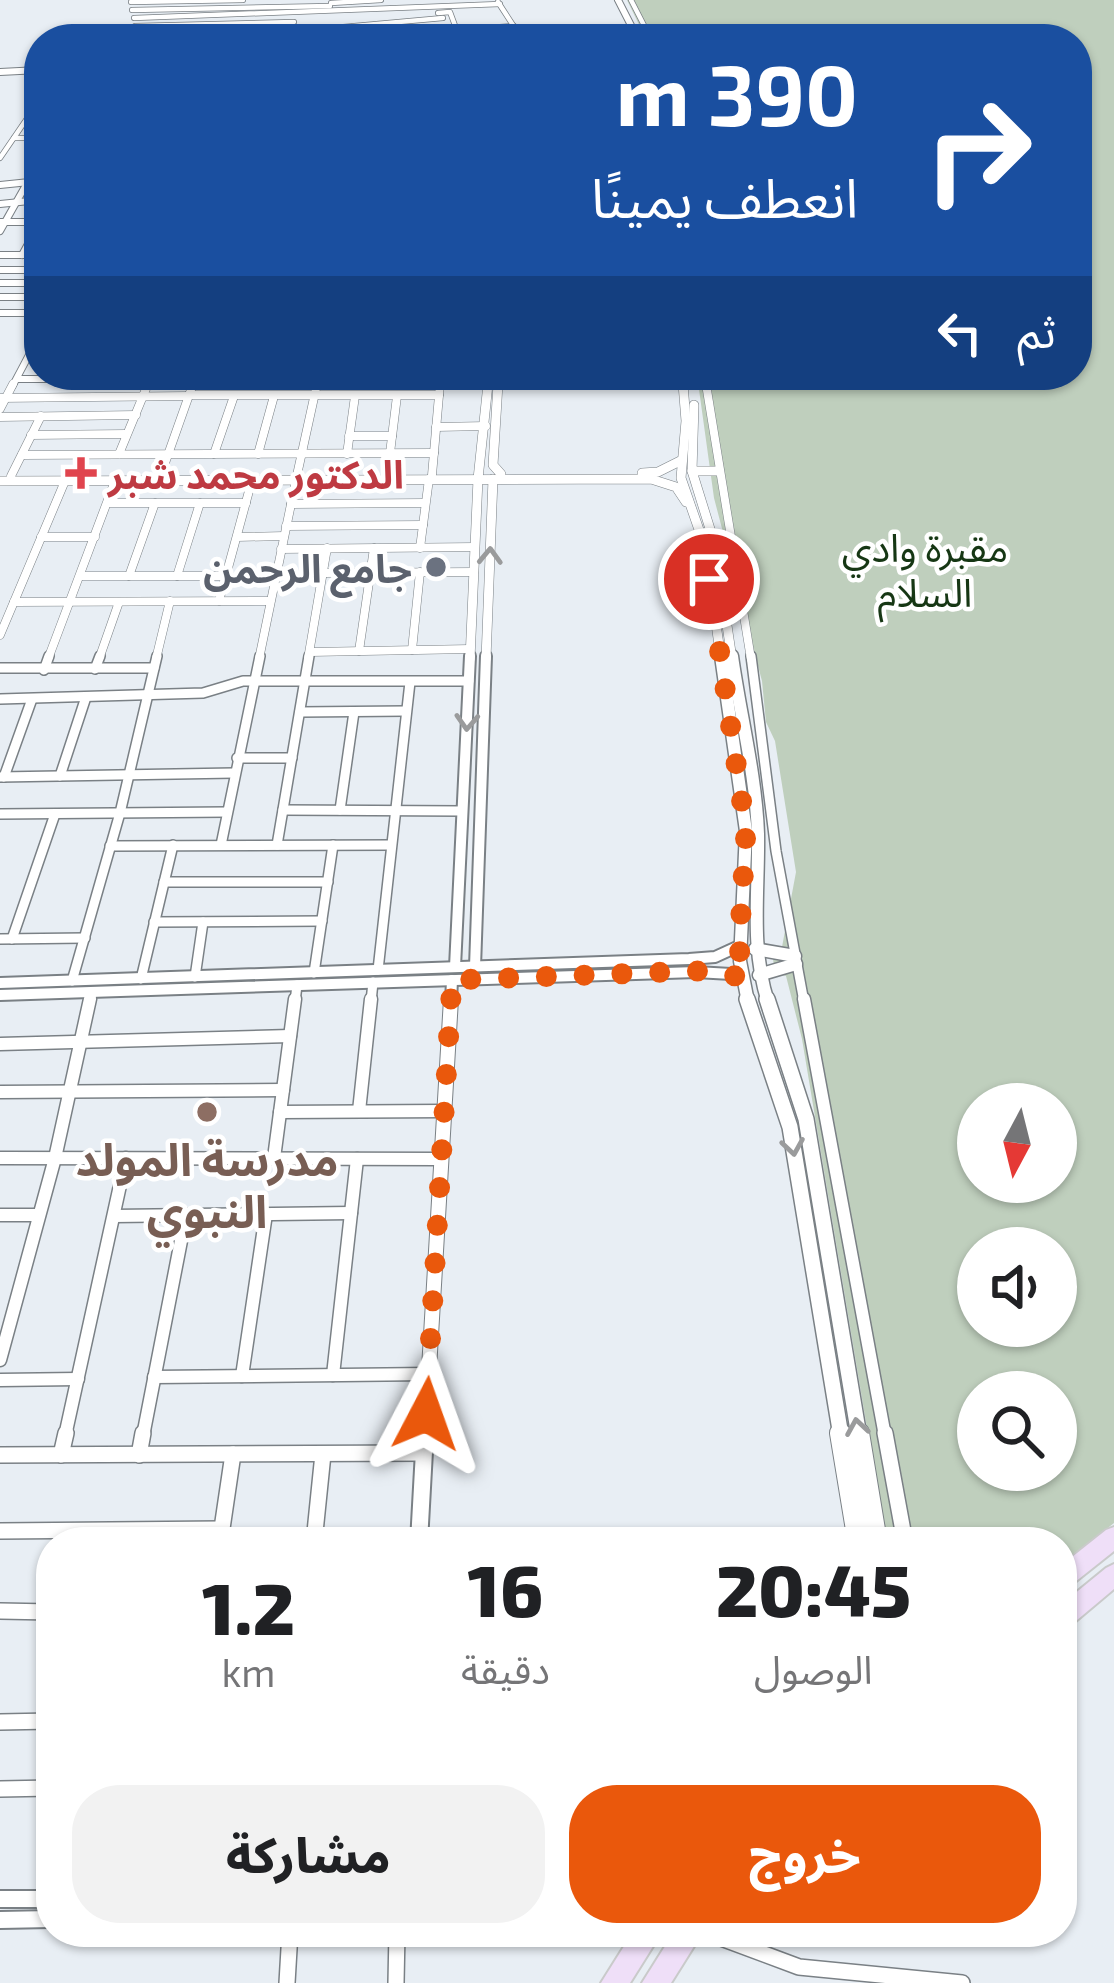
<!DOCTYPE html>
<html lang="ar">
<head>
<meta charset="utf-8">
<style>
  :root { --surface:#fff; --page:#f2f2f2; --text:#202124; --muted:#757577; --accent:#ea580c }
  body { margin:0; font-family:"Exo 2","Noto Sans Arabic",sans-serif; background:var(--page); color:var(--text); direction:rtl; height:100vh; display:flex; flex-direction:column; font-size:45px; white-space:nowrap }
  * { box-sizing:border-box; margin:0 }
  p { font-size:39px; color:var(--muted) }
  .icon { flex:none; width:66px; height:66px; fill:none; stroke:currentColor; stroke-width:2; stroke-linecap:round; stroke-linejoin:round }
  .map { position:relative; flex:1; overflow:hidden; direction:ltr }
  .details { position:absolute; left:36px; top:1527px; width:1041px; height:420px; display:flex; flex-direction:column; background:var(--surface); border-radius:48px; box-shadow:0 3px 9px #0004; direction:rtl }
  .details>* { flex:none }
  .hud { position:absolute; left:24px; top:24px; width:1068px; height:366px; border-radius:48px; box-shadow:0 3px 9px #0004; direction:rtl; background:#1a4fa0; color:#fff; overflow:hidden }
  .needle { width:78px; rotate:187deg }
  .fabs { position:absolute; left:957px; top:1083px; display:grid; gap:24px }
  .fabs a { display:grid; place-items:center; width:120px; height:120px; border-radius:50%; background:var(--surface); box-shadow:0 3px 9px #0004; font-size:60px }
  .pin { position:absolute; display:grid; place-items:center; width:102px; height:102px; color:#fff; margin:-51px; border:6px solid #fff; border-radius:50%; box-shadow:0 3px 12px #0007 }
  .me { position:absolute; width:132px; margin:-66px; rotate:4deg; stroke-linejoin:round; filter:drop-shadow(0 0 9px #0008) }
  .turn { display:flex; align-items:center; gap:42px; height:252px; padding:0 36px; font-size:54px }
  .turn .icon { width:156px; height:156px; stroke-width:2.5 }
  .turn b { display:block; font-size:84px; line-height:102px }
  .then { display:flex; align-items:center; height:114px; padding:0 36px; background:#0003; gap:24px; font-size:45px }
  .eta { display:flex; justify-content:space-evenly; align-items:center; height:204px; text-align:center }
  .eta b { font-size:72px; font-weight:800; line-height:84px }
  .button { display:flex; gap:24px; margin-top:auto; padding:24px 36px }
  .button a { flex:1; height:138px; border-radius:48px; background:var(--accent); color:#fff; font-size:48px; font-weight:800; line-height:138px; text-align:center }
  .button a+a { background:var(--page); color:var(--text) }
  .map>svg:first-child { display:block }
  .green { fill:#bfcfbd; fill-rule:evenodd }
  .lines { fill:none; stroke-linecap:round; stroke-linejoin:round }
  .minor-far5-casing { stroke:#7a8085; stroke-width:6 }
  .minor-far4-casing { stroke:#7a8085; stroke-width:8 }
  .minor-far3-casing { stroke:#7a8085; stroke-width:9 }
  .minor-far2-casing { stroke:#7a8085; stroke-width:12 }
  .minor-far1-casing { stroke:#7a8085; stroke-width:15 }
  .minor-casing { stroke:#7a8085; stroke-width:18 }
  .tertiary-far4-casing { stroke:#7a8085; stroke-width:8 }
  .tertiary-far3-casing { stroke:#7a8085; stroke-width:10 }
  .tertiary-far2-casing { stroke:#7a8085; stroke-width:14 }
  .tertiary-far1-casing { stroke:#7a8085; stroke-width:16 }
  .tertiary-casing { stroke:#7a8085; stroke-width:20 }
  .secondary-far5-casing { stroke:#7a8085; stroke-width:8 }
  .secondary-far4-casing { stroke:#7a8085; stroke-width:9 }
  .secondary-far3-casing { stroke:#7a8085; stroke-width:10 }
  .secondary-far2-casing { stroke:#7a8085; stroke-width:15 }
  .secondary-far1-casing { stroke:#7a8085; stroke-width:18 }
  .secondary-casing { stroke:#7a8085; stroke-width:22 }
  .primary-casing { stroke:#c9caca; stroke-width:4 }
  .minor-far5 { stroke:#fff; stroke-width:4.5 }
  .minor-far4 { stroke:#fff; stroke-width:6 }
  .minor-far3 { stroke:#fff; stroke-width:8 }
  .minor-far2 { stroke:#fff; stroke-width:9 }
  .minor-far1 { stroke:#fff; stroke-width:12 }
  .minor { stroke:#fff; stroke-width:15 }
  .tertiary-far4 { stroke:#fff; stroke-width:6 }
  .tertiary-far3 { stroke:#fff; stroke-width:9 }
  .tertiary-far2 { stroke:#fff; stroke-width:10 }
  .tertiary-far1 { stroke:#fff; stroke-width:14 }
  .tertiary { stroke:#fff; stroke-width:16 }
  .secondary-far5 { stroke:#fff; stroke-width:6 }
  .secondary-far4 { stroke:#fff; stroke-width:8 }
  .secondary-far3 { stroke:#fff; stroke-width:9 }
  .secondary-far2 { stroke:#fff; stroke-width:12 }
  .secondary-far1 { stroke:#fff; stroke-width:15 }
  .secondary { stroke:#fff; stroke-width:20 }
  .primary { fill:#efdff8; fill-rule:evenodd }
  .oneway { stroke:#9a9b9c }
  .route { stroke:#ea580c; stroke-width:21; stroke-dasharray:0 37.8 }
  .health-dot { fill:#e0444e; stroke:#fff; stroke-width:4.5 }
  .worship-dot { fill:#6b7280; stroke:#fff; stroke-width:4.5 }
  .education-dot { fill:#8d6e63; stroke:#fff; stroke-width:4.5 }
  .labels { text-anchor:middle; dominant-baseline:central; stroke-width:9; stroke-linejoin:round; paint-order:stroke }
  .far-health-label { font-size:39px; font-weight:bold; fill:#be3a42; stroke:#fff; text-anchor:start }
  .far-park-label { font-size:39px; fill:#163714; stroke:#fff }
  .far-worship-label { font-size:39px; font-weight:bold; fill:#5b616d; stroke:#fff; text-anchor:end }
  .education-label { font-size:45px; font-weight:bold; fill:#785e54; stroke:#fff }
</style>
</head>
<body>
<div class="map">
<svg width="1114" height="1983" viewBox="0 0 1114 1983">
  <rect width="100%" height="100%" fill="#e8eef4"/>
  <path class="green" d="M 627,0 L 1114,0 L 1114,1523 L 1062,1564 L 1062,1542 L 886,1542 L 802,1039 L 786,976 L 775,973 L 772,952 L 782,947 L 796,872 L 775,741 L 766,722 L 762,681 L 714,498 L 697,375 L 1077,375 L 1077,39 L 646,39 ZM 978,1104 L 1056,1104 L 1056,1182 L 978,1182 ZM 978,1248 L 1056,1248 L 1056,1326 L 978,1326 ZM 978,1392 L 1056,1392 L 1056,1470 L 978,1470 Z"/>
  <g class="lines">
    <g class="minor-far5-casing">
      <g id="minor-far5">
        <path d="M 631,0 L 651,39"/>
        <path d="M 131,2 L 243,0"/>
        <path d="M 498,2 L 522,39"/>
        <path d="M 331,3 L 381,0"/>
        <path d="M 132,10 L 330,6"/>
        <path d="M 438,13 L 450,12 L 460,39"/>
        <path d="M 134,18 L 500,4"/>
        <path d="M 135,26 L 294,22"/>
        <path d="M 321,29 L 443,18"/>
        <path d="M 216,32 L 320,31"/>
        <path d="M 143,39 L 220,34"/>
        <path d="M 268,39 L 309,37"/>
        <path d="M 334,39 L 514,26"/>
        <path d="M 14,138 L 39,138"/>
        <path d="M 0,158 L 39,101"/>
      </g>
    </g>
    <g class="minor-far4-casing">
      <g id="minor-far4">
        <path d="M 0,204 L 39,200"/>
        <path d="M 0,222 L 39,222"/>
        <path d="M 0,231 L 26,185"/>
        <path d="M 0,255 L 39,255"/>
        <path d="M 22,255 L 39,224"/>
        <path d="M 0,270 L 39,270"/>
        <path d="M 0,283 L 39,283"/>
        <path d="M 0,297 L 32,297"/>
        <path d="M 0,313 L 39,313"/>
        <path d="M 704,375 L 706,387"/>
        <path d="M 498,376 L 561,375"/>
        <path d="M 195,378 L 489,377"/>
        <path d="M 18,379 L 151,379"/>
        <path d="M 12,387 L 39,336"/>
        <path d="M 147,387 L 152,375"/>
        <path d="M 192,387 L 196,375"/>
        <path d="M 316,387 L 318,378"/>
        <path d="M 440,387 L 441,377"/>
      </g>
    </g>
    <g class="minor-far3-casing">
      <g id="minor-far3">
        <path d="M 706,384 L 751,659"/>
        <path d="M 189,395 L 439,395"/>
        <path d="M 0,398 L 188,396"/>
        <path d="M 0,409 L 13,384"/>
        <path d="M 0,417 L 136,415"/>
        <path d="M 436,427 L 486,426"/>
        <path d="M 31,435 L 126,434"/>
        <path d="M 349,436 L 392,436"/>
        <path d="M 390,453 L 397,396"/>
        <path d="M 119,454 L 148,384"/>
        <path d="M 214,454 L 234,396"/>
        <path d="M 258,454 L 274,396"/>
        <path d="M 347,454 L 355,396"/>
        <path d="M 22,455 L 434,453"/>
        <path d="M 297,475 L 317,384"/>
        <path d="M 432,475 L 440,384"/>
        <path d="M 11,476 L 41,416"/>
        <path d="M 159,480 L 193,384"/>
        <path d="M 108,503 L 246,503"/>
        <path d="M 291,504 L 425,503"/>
        <path d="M 286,526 L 423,525"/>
        <path d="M 41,537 L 95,537"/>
        <path d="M 237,537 L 284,536"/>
        <path d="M 420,548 L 429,479"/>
        <path d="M 281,549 L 475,547"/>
        <path d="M 323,573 L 474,572"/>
        <path d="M 80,576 L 226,576"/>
        <path d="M 129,576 L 155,503"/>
        <path d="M 177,576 L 200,503"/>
        <path d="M 219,601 L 252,480"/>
        <path d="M 14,602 L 269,601"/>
        <path d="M 0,635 L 65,481"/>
        <path d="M 412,650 L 420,572"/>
        <path d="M 359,651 L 374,548"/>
        <path d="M 311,652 L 470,649"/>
        <path d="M 48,659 L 115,481"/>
        <path d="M 99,659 L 119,602"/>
        <path d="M 156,659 L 170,601"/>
        <path d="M 259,659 L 296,480"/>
        <path d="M 308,659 L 327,548"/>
      </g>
    </g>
    <g class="minor-far2-casing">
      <g id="minor-far2">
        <path d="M 751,656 L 776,851 L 804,1002"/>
        <path d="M 0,668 L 154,668"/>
        <path d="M 95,669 L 100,656"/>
        <path d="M 44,670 L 49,656"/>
        <path d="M 0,699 L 203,693 L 243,681 L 469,681"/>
        <path d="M 300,712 L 406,711"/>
        <path d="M 237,758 L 292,758"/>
        <path d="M 60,776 L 86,697"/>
        <path d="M 0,777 L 234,773"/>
        <path d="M 4,777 L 32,699"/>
        <path d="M 283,810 L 462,811"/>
        <path d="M 340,810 L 354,712"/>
        <path d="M 0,814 L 227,812"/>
        <path d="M 221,845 L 260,656"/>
        <path d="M 277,845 L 309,656"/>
        <path d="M 110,846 L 391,845"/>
        <path d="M 164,882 L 328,882"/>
        <path d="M 154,922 L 322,921"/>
        <path d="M 0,939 L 85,938"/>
        <path d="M 12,939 L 55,814"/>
        <path d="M 378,970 L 410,682"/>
        <path d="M 314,973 L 333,845"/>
        <path d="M 195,977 L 203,922"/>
        <path d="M 141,979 L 173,845"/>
        <path d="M 72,981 L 120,813 L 157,656"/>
        <path d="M 90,1002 L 92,992"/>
        <path d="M 295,1002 L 297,985"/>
        <path d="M 371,1002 L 373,982"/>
      </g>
    </g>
    <g class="minor-far1-casing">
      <g id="minor-far1">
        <path d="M 804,999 L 885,1436"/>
        <path d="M 0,1044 L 290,1036"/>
        <path d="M 0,1092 L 283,1090"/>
        <path d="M 359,1111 L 371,999"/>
        <path d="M 280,1112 L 444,1111"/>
        <path d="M 0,1158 L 441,1159"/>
        <path d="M 274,1158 L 295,999"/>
        <path d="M 0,1215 L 39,1215"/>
        <path d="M 114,1216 L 351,1213"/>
        <path d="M 0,1360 L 55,1158 L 90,999"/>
        <path d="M 333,1375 L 357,1159"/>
        <path d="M 242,1376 L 266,1214"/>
        <path d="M 154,1377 L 429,1374"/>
        <path d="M 0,1380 L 78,1379"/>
        <path d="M 65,1436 L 126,1158"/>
        <path d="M 143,1436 L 186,1215"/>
      </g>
    </g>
    <g class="minor-casing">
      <g id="minor">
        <path d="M 885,1433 L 905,1542"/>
        <path d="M 0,1455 L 424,1453"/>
        <path d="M 61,1455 L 66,1433"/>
        <path d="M 139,1455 L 143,1433"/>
        <path d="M 0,1531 L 221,1529"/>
        <path d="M 220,1542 L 233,1454"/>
        <path d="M 314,1542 L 323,1454"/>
        <path d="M 0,1611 L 51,1612"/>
        <path d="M 0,1722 L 51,1721"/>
        <path d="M 0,1789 L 51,1788"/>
        <path d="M 705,1932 L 799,1967 L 962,1983"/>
        <path d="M 287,1983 L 290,1932"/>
        <path d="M 396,1983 L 397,1932"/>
      </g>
    </g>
    <g class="tertiary-far4-casing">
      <g id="tertiary-far4">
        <path d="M 596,39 L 631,37"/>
        <path d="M 0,72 L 39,70"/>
        <path d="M 0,185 L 39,181"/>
        <path d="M 488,387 L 489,375"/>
        <path d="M 497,387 L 498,375"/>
      </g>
    </g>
    <g class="tertiary-far3-casing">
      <g id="tertiary-far3">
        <path d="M 498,384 L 493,465 L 501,474"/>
        <path d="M 642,473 L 658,472 L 680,461"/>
        <path d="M 0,481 L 651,479 L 676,487 L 686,502"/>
        <path d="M 470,659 L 478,479 L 488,384"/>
        <path d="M 486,659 L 493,479"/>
      </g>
    </g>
    <g class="tertiary-far2-casing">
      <g id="tertiary-far2">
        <path d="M 455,967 L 470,656"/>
        <path d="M 475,967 L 486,656"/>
        <path d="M 0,983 L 689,959 L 715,957 L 739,946"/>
        <path d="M 0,995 L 696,972 L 731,974 L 743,980"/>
        <path d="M 451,1002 L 452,980"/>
      </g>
    </g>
    <g class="tertiary-far1-casing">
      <path id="tertiary-far1" d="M 425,1436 L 451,999"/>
    </g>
    <g class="tertiary-casing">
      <g id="tertiary">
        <path d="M 419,1542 L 425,1433"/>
        <path d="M 0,1899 L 51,1899"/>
        <path d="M 0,1920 L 51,1919"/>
      </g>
    </g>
    <g class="secondary-far5-casing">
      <path id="secondary-far5" d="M 618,0 L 638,39"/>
    </g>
    <g class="secondary-far4-casing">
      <path id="secondary-far4" d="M 682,375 L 683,387"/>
    </g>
    <g class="secondary-far3-casing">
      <g id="secondary-far3">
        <path d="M 683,384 L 686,421 L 681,478 L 705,547 L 721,659"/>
        <path d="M 694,405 L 692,471 L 715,545 L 732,659"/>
        <path d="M 692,471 L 717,471"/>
      </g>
    </g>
    <g class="secondary-far2-casing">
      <g id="secondary-far2">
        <path d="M 721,656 L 746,831 L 740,961 L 748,1002"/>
        <path d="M 732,656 C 740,714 756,775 758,834 C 759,892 750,946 768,1002"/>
        <path d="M 755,949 L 795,956"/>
        <path d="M 759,975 L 796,964"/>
      </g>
    </g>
    <g class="secondary-far1-casing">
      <g id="secondary-far1">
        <path d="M 747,999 L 790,1127 L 841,1436"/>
        <path d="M 767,999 L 806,1119 L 859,1436"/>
      </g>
    </g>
    <g class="secondary-casing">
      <g id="secondary">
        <path d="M 840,1433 L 858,1542"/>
        <path d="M 859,1433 L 877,1542"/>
      </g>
    </g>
    <g class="primary-casing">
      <g id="primary">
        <path d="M 1114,1527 L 1114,1551 L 1070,1586 L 1062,1590 L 1062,1565 L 1106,1530 Z"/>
        <path d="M 1114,1564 L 1114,1589 L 1070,1626 L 1062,1629 L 1062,1604 L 1106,1568 Z"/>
        <path d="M 633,1932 L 662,1932 L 630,1983 L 601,1983 Z"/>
        <path d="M 674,1932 L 703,1932 L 671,1983 L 642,1983 Z"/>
      </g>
    </g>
    <use href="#minor-far5" class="minor-far5"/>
    <use href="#minor-far4" class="minor-far4"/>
    <use href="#minor-far3" class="minor-far3"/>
    <use href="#minor-far2" class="minor-far2"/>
    <use href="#minor-far1" class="minor-far1"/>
    <use href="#minor" class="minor"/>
    <use href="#tertiary-far4" class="tertiary-far4"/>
    <use href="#tertiary-far3" class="tertiary-far3"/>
    <use href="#tertiary-far2" class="tertiary-far2"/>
    <use href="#tertiary-far1" class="tertiary-far1"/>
    <use href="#tertiary" class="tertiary"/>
    <use href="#secondary-far5" class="secondary-far5"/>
    <use href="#secondary-far4" class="secondary-far4"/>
    <use href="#secondary-far3" class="secondary-far3"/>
    <use href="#secondary-far2" class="secondary-far2"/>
    <use href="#secondary-far1" class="secondary-far1"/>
    <use href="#secondary" class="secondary"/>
    <use href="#primary" class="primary"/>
  </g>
  <defs><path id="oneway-chevron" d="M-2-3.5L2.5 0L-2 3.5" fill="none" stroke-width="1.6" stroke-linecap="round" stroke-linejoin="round" transform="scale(3)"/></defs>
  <g class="oneway">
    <use href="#oneway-chevron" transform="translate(490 556) rotate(-88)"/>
    <use href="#oneway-chevron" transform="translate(467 722) rotate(93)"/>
    <use href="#oneway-chevron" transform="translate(793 1147) rotate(81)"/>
    <use href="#oneway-chevron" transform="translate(857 1427) rotate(-99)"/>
  </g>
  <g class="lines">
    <path class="route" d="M 426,1414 L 452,980 L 696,971 L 731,974 L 743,980 L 739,946 L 746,831 L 709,579"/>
  </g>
  <path class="health-dot" d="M75 455h12v12h12v12h-12v12h-12v-12h-12v-12h12z"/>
  <circle class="worship-dot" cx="436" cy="567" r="12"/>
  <circle class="education-dot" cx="207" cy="1112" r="12"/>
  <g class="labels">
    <g class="far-health-label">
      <text x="108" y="473">الدكتور محمد شبر</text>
    </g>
    <g class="far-park-label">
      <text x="925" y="546">مقبرة وادي<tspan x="925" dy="45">السلام</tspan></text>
    </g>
    <g class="far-worship-label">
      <text x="412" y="567">جامع الرحمن</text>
    </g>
    <g class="education-label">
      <text x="207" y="1158">مدرسة المولد<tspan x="207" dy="52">النبوي</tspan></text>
    </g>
  </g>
</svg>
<div class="fabs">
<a><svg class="needle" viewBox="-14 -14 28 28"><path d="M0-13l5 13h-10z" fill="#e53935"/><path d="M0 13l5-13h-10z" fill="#757577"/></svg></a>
<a><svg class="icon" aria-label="sound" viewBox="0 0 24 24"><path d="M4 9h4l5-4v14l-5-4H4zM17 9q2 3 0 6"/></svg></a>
<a><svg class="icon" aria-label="search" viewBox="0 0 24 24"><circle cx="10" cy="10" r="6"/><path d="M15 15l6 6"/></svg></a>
</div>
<div class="pin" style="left:709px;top:579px;background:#d93025"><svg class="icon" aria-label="arrive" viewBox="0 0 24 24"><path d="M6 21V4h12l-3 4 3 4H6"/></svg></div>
<svg class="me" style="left:426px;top:1414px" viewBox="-20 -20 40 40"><path d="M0-17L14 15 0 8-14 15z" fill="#ea580c" stroke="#fff" stroke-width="4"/></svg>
<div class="hud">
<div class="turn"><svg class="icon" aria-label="right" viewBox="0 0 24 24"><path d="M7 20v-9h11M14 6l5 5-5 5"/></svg><div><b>390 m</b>انعطف يمينًا</div></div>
<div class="then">ثم<svg class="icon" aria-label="left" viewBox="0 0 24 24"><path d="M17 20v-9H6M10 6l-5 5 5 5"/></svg></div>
</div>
<section class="details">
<div class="eta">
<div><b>20:45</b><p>الوصول</p></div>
<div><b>16</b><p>دقيقة</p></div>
<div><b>1.2</b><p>km</p></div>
</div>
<div class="button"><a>خروج</a><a>مشاركة</a></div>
</section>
</div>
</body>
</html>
